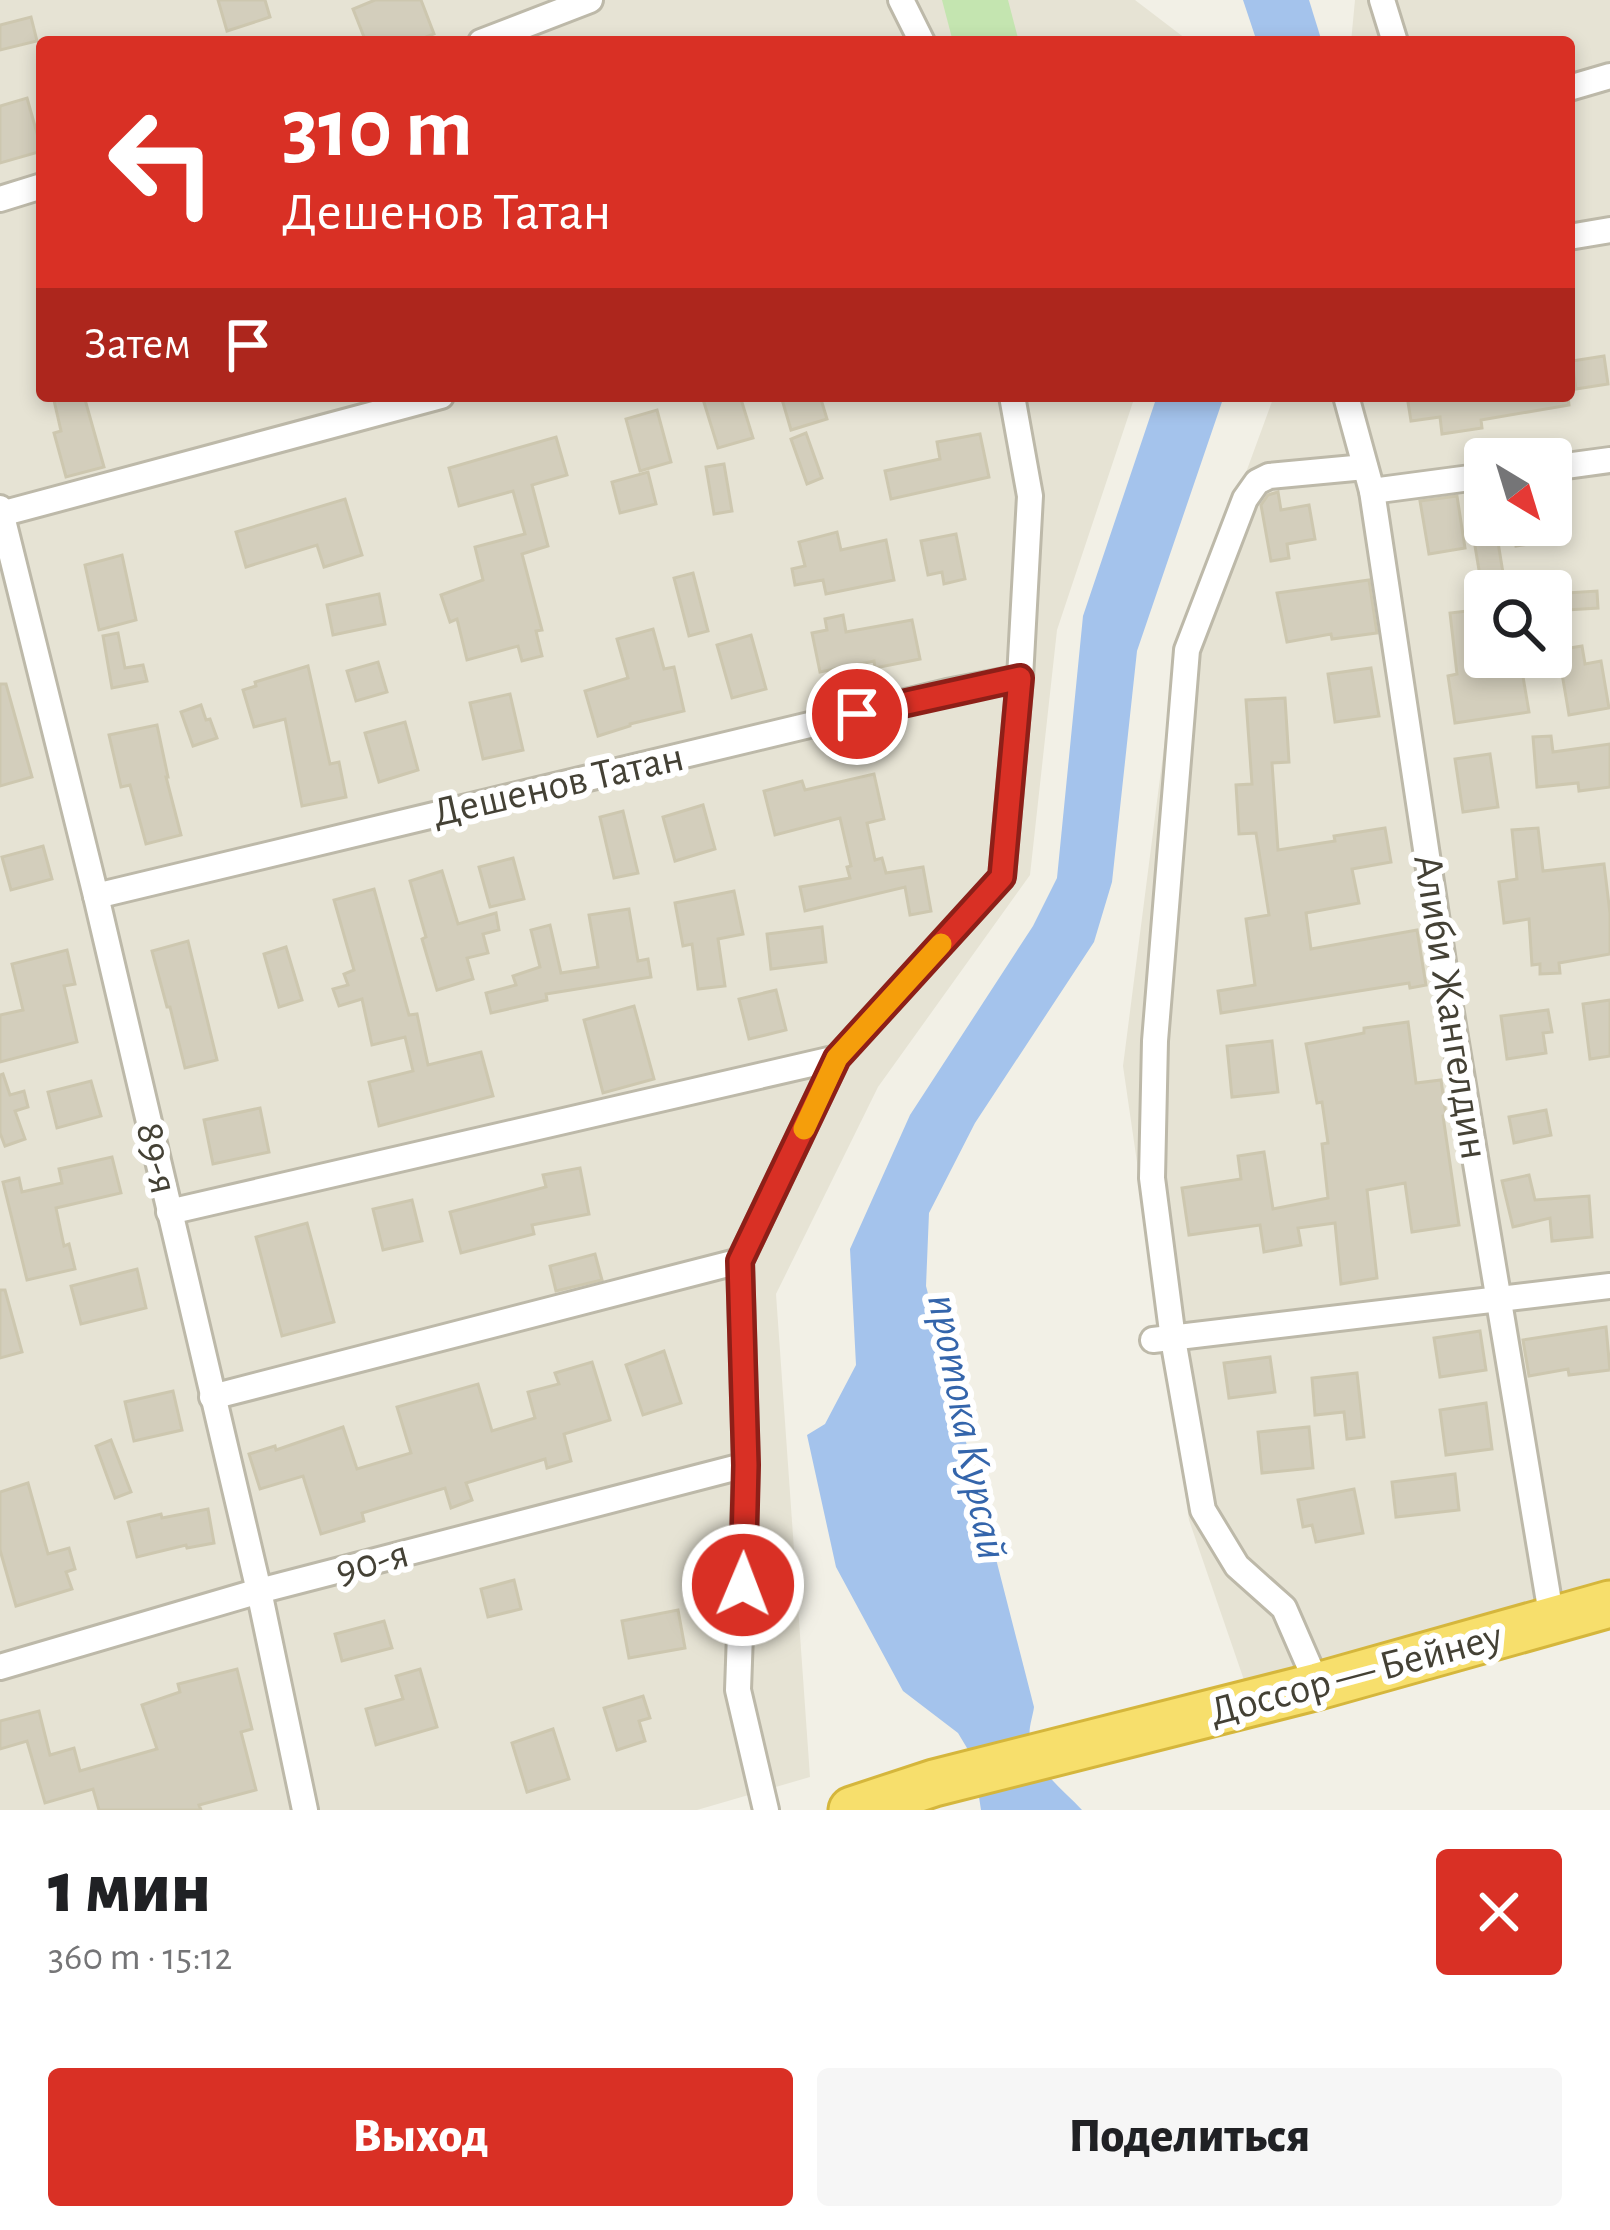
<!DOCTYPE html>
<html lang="ru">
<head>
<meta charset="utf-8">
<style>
  :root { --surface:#fff; --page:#f6f6f6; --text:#202124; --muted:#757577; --accent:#d93025 }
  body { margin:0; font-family:"Alegreya Sans",sans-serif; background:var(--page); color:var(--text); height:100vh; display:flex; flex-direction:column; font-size:45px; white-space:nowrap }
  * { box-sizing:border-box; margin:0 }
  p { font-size:39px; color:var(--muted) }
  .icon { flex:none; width:66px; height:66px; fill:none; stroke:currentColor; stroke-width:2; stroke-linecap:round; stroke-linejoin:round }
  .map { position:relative; height:1810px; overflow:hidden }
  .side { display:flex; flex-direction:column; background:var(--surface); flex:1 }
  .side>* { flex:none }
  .banner { position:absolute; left:36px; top:36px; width:1539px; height:366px; border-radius:12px; box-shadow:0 6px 18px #0003; background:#d93025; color:#fff; overflow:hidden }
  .needle { width:78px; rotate:142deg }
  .tools { position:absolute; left:1464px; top:438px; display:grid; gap:24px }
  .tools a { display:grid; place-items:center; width:108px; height:108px; border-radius:12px; background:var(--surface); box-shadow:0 6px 18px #0003; font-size:60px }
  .pin { position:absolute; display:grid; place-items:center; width:102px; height:102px; color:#fff; margin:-51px; border:6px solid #fff; border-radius:50%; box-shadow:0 3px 12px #0007 }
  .me { position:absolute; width:132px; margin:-66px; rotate:1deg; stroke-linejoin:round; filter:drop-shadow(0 0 9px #0008) }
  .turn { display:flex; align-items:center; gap:42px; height:252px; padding:0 48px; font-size:54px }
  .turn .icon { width:156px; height:156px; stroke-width:2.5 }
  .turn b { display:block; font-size:84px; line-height:102px }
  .then { display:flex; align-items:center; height:114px; padding:0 48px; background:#0003; gap:24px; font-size:45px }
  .round { display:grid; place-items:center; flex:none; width:126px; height:126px; border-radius:12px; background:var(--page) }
  .overview { display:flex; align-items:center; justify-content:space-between; height:204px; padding:0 48px }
  h1 { font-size:72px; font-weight:800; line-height:90px }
  .action { display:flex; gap:24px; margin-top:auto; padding:24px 48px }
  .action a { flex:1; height:138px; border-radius:12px; background:var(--accent); color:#fff; font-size:48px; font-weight:800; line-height:138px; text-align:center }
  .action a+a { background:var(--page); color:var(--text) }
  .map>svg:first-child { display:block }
  .residential { fill:#e6e3d4; fill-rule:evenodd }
  .green { fill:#c4e5b0 }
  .water { fill:#a4c3ec }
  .building { fill:#d3cebc; stroke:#cdc7af; stroke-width:3 }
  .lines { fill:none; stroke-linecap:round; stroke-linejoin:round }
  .street-casing { stroke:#bdb9a9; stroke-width:30 }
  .highway-casing { stroke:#d5b63c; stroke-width:51 }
  .street { stroke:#fff; stroke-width:24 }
  .highway { stroke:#f7df6c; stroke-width:45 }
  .route-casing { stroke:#8d1f18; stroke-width:30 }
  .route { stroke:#d93025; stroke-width:21 }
  .slow { stroke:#f59e0b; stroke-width:21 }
  .labels { text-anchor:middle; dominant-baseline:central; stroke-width:12; stroke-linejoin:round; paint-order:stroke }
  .street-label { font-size:42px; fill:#444135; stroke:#fff }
  .water-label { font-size:45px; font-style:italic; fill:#3465ab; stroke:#fff }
</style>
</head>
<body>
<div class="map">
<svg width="1610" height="1810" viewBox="0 0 1610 1810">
  <rect width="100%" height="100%" fill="#f2f0e6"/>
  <g class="residential">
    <path d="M 0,0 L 1135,0 L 1190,42 L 42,42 L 42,396 L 1135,396 L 1057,630 L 1030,875 L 878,1087 L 776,1294 L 810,1777 L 697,1810 L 0,1810 Z"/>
    <path d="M 1355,0 L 1610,0 L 1610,1580 L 1245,1683 L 1189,1520 L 1123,1066 L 1174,669 L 1274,396 L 1569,396 L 1569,42 L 1351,42 ZM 1485,459 L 1551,459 L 1551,525 L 1485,525 ZM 1485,591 L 1551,591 L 1551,657 L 1485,657 Z"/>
  </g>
  <path class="green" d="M 942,0 L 1008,0 L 1019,42 L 953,42 Z"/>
  <g class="water">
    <path d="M 1243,0 L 1309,0 L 1322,42 L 1257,42 Z"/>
    <path d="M 1157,396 L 1224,396 L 1137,651 L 1112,882 L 1094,942 L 975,1123 L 929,1213 L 926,1286 L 1034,1707 C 1033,1716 1028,1729 1030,1737 C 1033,1769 1062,1788 1082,1810 L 981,1810 L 973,1758 L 958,1733 L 903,1691 L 836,1567 L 807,1435 L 825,1424 L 856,1365 L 850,1249 L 910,1115 L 1033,926 L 1057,878 L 1083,616 Z"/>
  </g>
  <g class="building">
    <path d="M 218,0 L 265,0 L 270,17 L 227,31 Z"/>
    <path d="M 375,0 L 421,0 L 434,34 L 413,42 L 366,42 L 353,9 Z"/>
    <path d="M 31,17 L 37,41 L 0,50 L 0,25 Z"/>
    <path d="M 27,98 L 42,151 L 0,163 L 0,106 Z"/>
    <path d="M 1604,356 L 1608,384 L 1576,389 L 1572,361 Z"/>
    <path d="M 53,396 L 84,396 L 104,467 L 66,477 L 54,433 L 61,431 Z"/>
    <path d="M 702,396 L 740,396 L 753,438 L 718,448 Z"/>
    <path d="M 781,396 L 820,396 L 827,419 L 791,430 Z"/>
    <path d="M 1407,396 L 1568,396 L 1569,405 L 1481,420 L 1482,428 L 1442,434 L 1440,417 L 1411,421 Z"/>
    <path d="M 657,410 L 671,462 L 640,471 L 626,419 Z"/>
    <path d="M 806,433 L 822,478 L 807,484 L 791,439 Z"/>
    <path d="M 980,434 L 989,477 L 891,499 L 885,471 L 940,459 L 937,442 Z"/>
    <path d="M 556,437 L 567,475 L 532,485 L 548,546 L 522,554 L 542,630 L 536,631 L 542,656 L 522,661 L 518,646 L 467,660 L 457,619 L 450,622 L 441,595 L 483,580 L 475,547 L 525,534 L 513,491 L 459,506 L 449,468 Z"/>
    <path d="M 724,464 L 732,511 L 714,514 L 706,467 Z"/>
    <path d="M 648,472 L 656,504 L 620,513 L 612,482 Z"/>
    <path d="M 1278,492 L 1281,510 L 1309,505 L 1315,539 L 1287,544 L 1289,558 L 1271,561 L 1261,505 L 1268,495 Z"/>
    <path d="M 1457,496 L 1465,548 L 1429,554 L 1420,501 Z"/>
    <path d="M 345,499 L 362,555 L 324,567 L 317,545 L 246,567 L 236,532 Z"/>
    <path d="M 1513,525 L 1554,525 L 1557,540 L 1516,546 Z"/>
    <path d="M 837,532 L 841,550 L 886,540 L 894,580 L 826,594 L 823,580 L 795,585 L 792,569 L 805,566 L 799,542 Z"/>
    <path d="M 956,534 L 965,579 L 944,584 L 942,572 L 928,575 L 921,541 Z"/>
    <path d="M 1497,536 L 1503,573 L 1480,576 L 1474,540 Z"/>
    <path d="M 122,555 L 136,620 L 99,630 L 85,565 Z"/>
    <path d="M 693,573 L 708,631 L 689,636 L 674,578 Z"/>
    <path d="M 1369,580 L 1377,633 L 1332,639 L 1331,634 L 1287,642 L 1277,593 Z"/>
    <path d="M 1597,591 L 1598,608 L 1551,611 L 1551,594 Z"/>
    <path d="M 379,594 L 385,624 L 333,635 L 327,605 Z"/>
    <path d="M 1485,609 L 1485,670 L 1521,665 L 1529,712 L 1455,723 L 1448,676 L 1457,674 L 1450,613 Z"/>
    <path d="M 843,615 L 846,632 L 912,620 L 920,659 L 875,668 L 874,661 L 820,672 L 812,633 L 827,630 L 825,619 Z"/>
    <path d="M 653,629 L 664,669 L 674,667 L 684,711 L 630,724 L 630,726 L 598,736 L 585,691 L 628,678 L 617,639 Z"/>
    <path d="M 118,633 L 125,668 L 143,665 L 147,681 L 112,688 L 103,636 Z"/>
    <path d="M 751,635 L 766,689 L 732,698 L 717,645 Z"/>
    <path d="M 1582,646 L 1585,664 L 1601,661 L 1609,708 L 1569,715 L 1558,650 Z"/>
    <path d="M 378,662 L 387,692 L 356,701 L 347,671 Z"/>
    <path d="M 308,666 L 330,764 L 339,762 L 346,797 L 302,806 L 285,719 L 254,727 L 243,690 L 256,686 L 255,682 Z"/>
    <path d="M 1371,668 L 1379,716 L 1335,722 L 1328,674 Z"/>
    <path d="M 0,684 L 6,684 L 32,777 L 0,786 Z"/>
    <path d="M 510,694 L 523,750 L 483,759 L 470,703 Z"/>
    <path d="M 1285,698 L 1289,762 L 1272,763 L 1278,850 L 1335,841 L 1334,836 L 1385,828 L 1391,862 L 1352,869 L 1359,903 L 1306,913 L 1311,949 L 1417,930 L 1426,985 L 1410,988 L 1409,983 L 1221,1013 L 1218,991 L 1255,985 L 1246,919 L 1269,915 L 1256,833 L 1239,834 L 1236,785 L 1252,784 L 1246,700 Z"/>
    <path d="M 201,705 L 206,720 L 210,719 L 217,738 L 193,746 L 181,712 Z"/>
    <path d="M 405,722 L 418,770 L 379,782 L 365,733 Z"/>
    <path d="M 157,725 L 168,777 L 166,777 L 181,835 L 146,844 L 130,785 L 121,787 L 109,735 Z"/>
    <path d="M 1551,736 L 1553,752 L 1610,744 L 1610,787 L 1579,791 L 1578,783 L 1537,787 L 1533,737 Z"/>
    <path d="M 1490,754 L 1498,807 L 1463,812 L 1455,759 Z"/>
    <path d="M 874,774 L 884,819 L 867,823 L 875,860 L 882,858 L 886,873 L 923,867 L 931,911 L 910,915 L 905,887 L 805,911 L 800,887 L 850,878 L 847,867 L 851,866 L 840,818 L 775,835 L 764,791 L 802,781 L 805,790 Z"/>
    <path d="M 703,805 L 715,849 L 675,861 L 663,817 Z"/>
    <path d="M 623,811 L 638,873 L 614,878 L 600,817 Z"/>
    <path d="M 1538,828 L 1543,871 L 1604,864 L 1610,913 L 1610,954 L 1559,963 L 1560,973 L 1540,974 L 1540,964 L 1532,965 L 1529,919 L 1504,923 L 1499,882 L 1517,879 L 1512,830 Z"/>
    <path d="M 43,846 L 52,879 L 11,890 L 2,857 Z"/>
    <path d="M 513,858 L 524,899 L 490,907 L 479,867 Z"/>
    <path d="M 442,871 L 458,924 L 496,913 L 499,930 L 483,934 L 488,953 L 467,958 L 473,979 L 437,990 L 422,939 L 426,937 L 410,881 Z"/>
    <path d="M 374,889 L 409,1015 L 417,1014 L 428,1065 L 481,1052 L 493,1096 L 379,1126 L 369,1082 L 413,1071 L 405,1037 L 372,1045 L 362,999 L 339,1006 L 333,989 L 348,985 L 344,974 L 354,970 L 334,900 Z"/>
    <path d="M 734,891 L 743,934 L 718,939 L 725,986 L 698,989 L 692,944 L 683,946 L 675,903 Z"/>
    <path d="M 629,909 L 638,961 L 648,959 L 651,977 L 546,994 L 547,1000 L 491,1013 L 486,993 L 516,985 L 513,976 L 540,967 L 531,930 L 550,925 L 561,973 L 598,967 L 589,915 Z"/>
    <path d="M 822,927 L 826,962 L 771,969 L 767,934 Z"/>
    <path d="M 188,941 L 217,1060 L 185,1068 L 170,1007 L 167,1007 L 152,951 Z"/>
    <path d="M 286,947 L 302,1000 L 279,1007 L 264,954 Z"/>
    <path d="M 67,950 L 75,984 L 64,986 L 77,1042 L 0,1062 L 0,1015 L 23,1010 L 12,964 Z"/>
    <path d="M 776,990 L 786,1030 L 749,1039 L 739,999 Z"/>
    <path d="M 1610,1000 L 1610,1056 L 1590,1059 L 1583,1004 Z"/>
    <path d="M 634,1006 L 654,1079 L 603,1093 L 584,1020 Z"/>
    <path d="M 1548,1010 L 1552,1032 L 1543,1033 L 1546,1053 L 1507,1059 L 1501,1016 Z"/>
    <path d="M 1408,1022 L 1416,1083 L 1441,1080 L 1446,1115 L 1443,1116 L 1459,1225 L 1412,1232 L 1405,1183 L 1367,1190 L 1377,1278 L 1341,1284 L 1335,1223 L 1298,1228 L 1301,1245 L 1264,1252 L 1260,1225 L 1189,1235 L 1182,1188 L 1241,1179 L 1238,1156 L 1264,1152 L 1273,1209 L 1328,1198 L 1322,1144 L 1328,1143 L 1322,1102 L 1317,1103 L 1306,1044 L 1364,1033 L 1364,1028 Z"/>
    <path d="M 1272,1041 L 1278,1092 L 1232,1097 L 1227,1046 Z"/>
    <path d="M 3,1074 L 10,1095 L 24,1091 L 28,1107 L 15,1111 L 25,1139 L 5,1146 L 0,1133 L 0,1075 Z"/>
    <path d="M 91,1081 L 101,1116 L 57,1128 L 48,1092 Z"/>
    <path d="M 260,1108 L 269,1152 L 213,1164 L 204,1120 Z"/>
    <path d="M 1546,1110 L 1551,1135 L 1514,1143 L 1509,1117 Z"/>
    <path d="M 112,1157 L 121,1193 L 56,1208 L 64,1246 L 69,1244 L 75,1269 L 27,1280 L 3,1182 L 19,1178 L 22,1192 L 62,1183 L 59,1169 Z"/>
    <path d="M 580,1168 L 589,1214 L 532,1225 L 534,1234 L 461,1253 L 450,1212 L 546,1187 L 543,1175 Z"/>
    <path d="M 1529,1175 L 1535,1200 L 1589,1196 L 1592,1237 L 1552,1241 L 1550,1218 L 1513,1227 L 1502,1181 Z"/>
    <path d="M 412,1200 L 422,1241 L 383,1250 L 373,1209 Z"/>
    <path d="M 307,1223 L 334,1322 L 282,1336 L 256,1237 Z"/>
    <path d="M 595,1254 L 602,1280 L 556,1291 L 550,1266 Z"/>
    <path d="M 137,1269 L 146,1308 L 81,1324 L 71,1286 Z"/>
    <path d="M 0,1290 L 5,1290 L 22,1352 L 0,1358 Z"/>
    <path d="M 1606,1327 L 1610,1370 L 1569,1375 L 1568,1369 L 1529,1376 L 1523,1340 Z"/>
    <path d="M 1480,1331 L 1486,1370 L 1440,1377 L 1434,1338 Z"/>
    <path d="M 664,1351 L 681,1403 L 643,1415 L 626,1365 Z"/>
    <path d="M 1270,1357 L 1275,1392 L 1229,1398 L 1224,1363 Z"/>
    <path d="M 592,1362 L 610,1420 L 564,1434 L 571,1461 L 547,1468 L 545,1459 L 466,1483 L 472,1500 L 451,1508 L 445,1488 L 362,1513 L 364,1521 L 321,1534 L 303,1476 L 260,1489 L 249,1454 L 275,1446 L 276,1450 L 343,1427 L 357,1469 L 411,1453 L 397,1407 L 478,1384 L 492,1431 L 535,1418 L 528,1392 L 559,1384 L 555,1373 Z"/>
    <path d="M 1357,1373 L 1364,1437 L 1347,1439 L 1344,1412 L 1315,1415 L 1312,1378 Z"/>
    <path d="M 173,1391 L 182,1430 L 134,1441 L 125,1402 Z"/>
    <path d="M 1486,1403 L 1492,1449 L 1446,1455 L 1440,1410 Z"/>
    <path d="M 1309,1427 L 1313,1468 L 1262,1473 L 1258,1432 Z"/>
    <path d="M 111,1440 L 131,1492 L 115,1498 L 96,1446 Z"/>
    <path d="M 1455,1474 L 1459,1510 L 1396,1517 L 1392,1482 Z"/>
    <path d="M 28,1483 L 48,1554 L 69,1548 L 75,1569 L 66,1572 L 72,1589 L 16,1606 L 0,1550 L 0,1492 Z"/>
    <path d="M 1354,1489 L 1363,1533 L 1316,1542 L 1312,1525 L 1303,1527 L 1298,1500 Z"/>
    <path d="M 208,1509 L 214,1543 L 187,1548 L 186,1545 L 137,1557 L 128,1522 L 161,1514 L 162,1518 Z"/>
    <path d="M 514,1580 L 521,1609 L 488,1617 L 481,1589 Z"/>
    <path d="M 678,1610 L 685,1648 L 629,1658 L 622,1621 Z"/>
    <path d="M 384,1621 L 392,1648 L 342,1661 L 335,1634 Z"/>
    <path d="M 237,1669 L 252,1729 L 241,1732 L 256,1790 L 199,1805 L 201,1810 L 99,1810 L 93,1789 L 45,1803 L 27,1741 L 0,1749 L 0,1721 L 39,1711 L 50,1755 L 74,1748 L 80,1771 L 157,1749 L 142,1705 L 180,1692 L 178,1684 Z"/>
    <path d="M 420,1669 L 437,1727 L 376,1745 L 366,1709 L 403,1699 L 396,1676 Z"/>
    <path d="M 643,1696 L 650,1718 L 639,1721 L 645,1741 L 617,1750 L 604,1708 Z"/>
    <path d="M 553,1729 L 569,1779 L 527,1792 L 512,1743 Z"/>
  </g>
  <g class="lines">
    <g class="street-casing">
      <g id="street">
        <path d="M 901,0 L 922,42"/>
        <path d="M 1382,0 L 1395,42"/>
        <path d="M 481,42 L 590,0"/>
        <path d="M 1569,88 L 1610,76"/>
        <path d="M 0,199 L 42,186"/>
        <path d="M 1569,237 L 1610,230"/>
        <path d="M 1346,396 L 1372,491 L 1448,995 L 1552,1620"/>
        <path d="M 1551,468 L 1610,460"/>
        <path d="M 1372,491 L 1485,476"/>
        <path d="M 0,508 L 96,896 L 259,1591 L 305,1810"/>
        <path d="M 1,514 L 441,396"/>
        <path d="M 96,896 L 947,692 L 1020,678"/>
        <path d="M 169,1212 L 837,1058"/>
        <path d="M 1153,1340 L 1610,1286"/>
        <path d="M 212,1397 L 740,1261"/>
        <path d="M 0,1667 L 259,1591 L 746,1465"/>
        <path d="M 1318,1686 L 1284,1608 L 1237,1566 L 1203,1510 L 1173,1339 L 1152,1178 L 1155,1041 L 1187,650 L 1245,499 L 1257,482 L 1269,476 L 1365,467"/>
        <path d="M 766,1810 L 738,1690 L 746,1465 L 740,1261 L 837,1058 L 1002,877 L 1020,678 L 1030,496 L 1012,396"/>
      </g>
    </g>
    <g class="highway-casing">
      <path id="highway" d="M 852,1810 L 934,1783 L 1318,1686 L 1610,1604"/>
    </g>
    <use href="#street" class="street"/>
    <use href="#highway" class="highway"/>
  </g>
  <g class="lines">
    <g class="route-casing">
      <path id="route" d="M 743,1585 L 746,1465 L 740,1261 L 837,1058 L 1002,877 L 1020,678 L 857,714"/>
    </g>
    <use href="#route" class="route"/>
    <path class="slow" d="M 804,1129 L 837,1058 L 941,944"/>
  </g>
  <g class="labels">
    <g class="street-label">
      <text transform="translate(558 785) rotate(-13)">Дешенов Татан</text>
      <text transform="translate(1451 1007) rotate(81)">Алиби Жангелдин</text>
      <text transform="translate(157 1158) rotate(77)">89-я</text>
      <text transform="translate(372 1562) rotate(-15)">90-я</text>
      <text transform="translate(1356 1674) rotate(-15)">Доссор — Бейнеу</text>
    </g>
    <g class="water-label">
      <text transform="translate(967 1427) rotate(79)">протока Курсай</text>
    </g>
  </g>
</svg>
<div class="tools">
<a><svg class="needle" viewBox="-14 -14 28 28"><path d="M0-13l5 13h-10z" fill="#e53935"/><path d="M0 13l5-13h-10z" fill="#757577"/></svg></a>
<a><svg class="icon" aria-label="search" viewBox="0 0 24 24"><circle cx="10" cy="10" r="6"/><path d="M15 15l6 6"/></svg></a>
</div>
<div class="pin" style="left:857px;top:714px;background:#d93025"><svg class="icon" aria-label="arrive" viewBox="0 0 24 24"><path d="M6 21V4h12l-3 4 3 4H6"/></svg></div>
<svg class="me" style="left:743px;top:1585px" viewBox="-20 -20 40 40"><circle r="17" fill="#d93025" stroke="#fff" stroke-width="3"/><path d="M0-11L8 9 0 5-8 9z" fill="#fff"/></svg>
<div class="banner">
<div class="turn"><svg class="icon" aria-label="left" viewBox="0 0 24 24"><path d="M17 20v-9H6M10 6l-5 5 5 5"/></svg><div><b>310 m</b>Дешенов Татан</div></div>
<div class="then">Затем<svg class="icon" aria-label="arrive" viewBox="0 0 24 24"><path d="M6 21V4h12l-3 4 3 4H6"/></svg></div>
</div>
</div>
<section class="side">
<div class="overview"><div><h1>1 мин</h1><p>360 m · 15:12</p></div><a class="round" style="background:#d93025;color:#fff"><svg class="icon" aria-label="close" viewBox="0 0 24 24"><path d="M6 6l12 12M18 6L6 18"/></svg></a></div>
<div class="action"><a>Выход</a><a>Поделиться</a></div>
</section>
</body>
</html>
